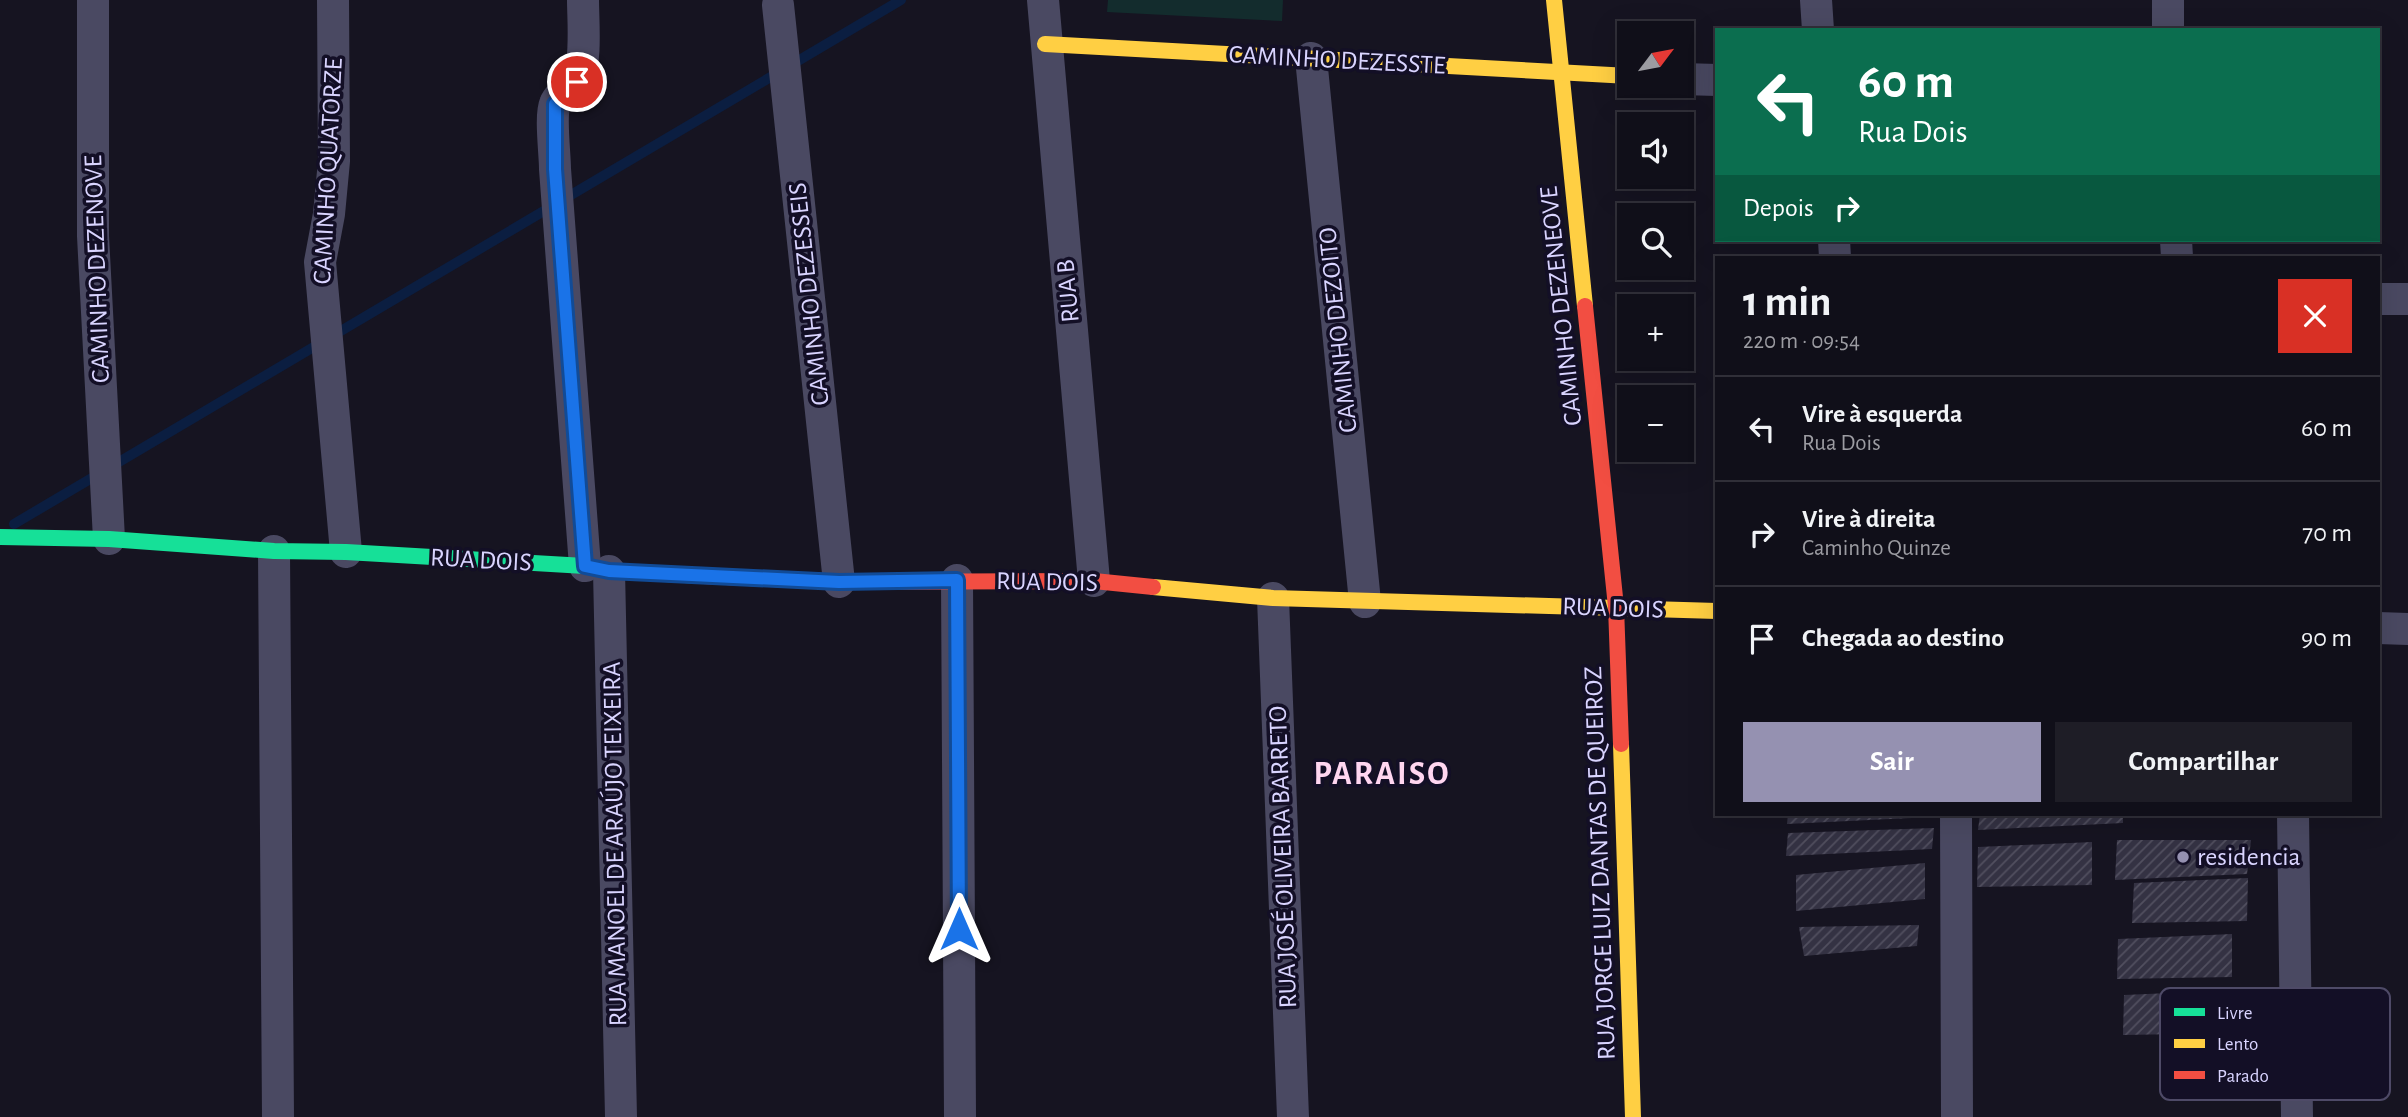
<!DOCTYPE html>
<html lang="pt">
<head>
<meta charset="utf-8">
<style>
  :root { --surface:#100f19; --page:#1e1d26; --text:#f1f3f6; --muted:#9c9ca2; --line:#302f38; --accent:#9591b1 }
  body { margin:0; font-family:"Alegreya Sans",sans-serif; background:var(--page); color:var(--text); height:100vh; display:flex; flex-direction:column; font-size:26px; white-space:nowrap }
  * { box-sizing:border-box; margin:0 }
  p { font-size:23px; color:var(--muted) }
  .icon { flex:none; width:38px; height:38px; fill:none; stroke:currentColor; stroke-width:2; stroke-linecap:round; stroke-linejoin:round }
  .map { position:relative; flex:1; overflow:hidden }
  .side { position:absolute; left:1715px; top:256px; width:665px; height:560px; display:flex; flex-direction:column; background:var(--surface); border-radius:0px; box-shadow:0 7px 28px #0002,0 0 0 2px var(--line) }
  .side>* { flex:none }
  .hud { position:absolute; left:1715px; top:28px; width:665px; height:214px; border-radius:0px; box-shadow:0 7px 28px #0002,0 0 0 2px var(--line); background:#0b6e4f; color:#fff; overflow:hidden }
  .needle { width:46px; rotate:58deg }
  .controls { position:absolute; left:1617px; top:21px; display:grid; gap:14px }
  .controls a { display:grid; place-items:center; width:77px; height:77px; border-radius:0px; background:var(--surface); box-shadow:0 7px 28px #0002,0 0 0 2px var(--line); font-size:35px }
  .pin { position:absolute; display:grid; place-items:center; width:60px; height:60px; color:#fff; margin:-30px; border:4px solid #fff; border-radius:50%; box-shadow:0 2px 7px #0007 }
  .me { position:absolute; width:77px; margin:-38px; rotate:0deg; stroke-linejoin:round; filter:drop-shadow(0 0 5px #0008) }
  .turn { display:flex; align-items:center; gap:24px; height:147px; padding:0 28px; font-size:32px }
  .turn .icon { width:91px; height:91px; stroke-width:2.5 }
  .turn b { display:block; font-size:49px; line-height:60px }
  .then { display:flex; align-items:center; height:66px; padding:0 28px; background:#0003; gap:14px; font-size:26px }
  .round { display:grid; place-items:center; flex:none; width:74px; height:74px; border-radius:0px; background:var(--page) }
  .summary { display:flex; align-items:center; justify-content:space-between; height:119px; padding:0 28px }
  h1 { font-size:42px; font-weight:700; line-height:52px }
  .action { display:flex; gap:14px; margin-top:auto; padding:14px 28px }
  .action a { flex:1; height:80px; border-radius:0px; background:var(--accent); color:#fff; font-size:28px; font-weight:700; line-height:80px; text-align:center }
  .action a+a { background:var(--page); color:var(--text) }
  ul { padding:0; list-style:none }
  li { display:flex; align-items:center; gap:21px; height:105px; padding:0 28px; border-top:2px solid var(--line) }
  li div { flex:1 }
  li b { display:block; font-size:26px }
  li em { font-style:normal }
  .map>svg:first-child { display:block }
  .park { fill:#132c2d }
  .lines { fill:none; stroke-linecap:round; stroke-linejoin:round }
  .stream { stroke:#0b1e41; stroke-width:10 }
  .building { fill:url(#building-hatch) }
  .street { stroke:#4a4962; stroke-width:32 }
  .fast { stroke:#16e098; stroke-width:16 }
  .slow { stroke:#ffcf43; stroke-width:16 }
  .jam { stroke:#f24e42; stroke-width:16 }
  .route-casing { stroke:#114b97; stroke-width:18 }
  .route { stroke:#1a73e8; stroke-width:12 }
  .poi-dot { fill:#9591b1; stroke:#130f26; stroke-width:2.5 }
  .labels { text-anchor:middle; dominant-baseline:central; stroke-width:7; stroke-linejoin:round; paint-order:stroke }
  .street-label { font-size:26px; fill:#d9d4ff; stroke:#130f26 }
  .poi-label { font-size:26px; fill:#d9d4ff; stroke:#130f26; text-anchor:start }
  .district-label { font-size:33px; font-weight:bold; letter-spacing:2px; fill:#ffd6f0; stroke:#130f26 }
  .key { fill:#130f26; stroke:#4e4a67; stroke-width:2 }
  .key-label { font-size:19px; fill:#d9d4ff }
</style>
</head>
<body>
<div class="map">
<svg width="2408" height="1117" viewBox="0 0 2408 1117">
  <defs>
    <pattern id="building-hatch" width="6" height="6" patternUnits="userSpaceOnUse" patternTransform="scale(1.75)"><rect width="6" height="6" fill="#343243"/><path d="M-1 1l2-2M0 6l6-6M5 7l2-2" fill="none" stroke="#514f5f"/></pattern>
  </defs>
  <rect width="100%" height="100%" fill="#161421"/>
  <path class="park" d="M 1108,0 L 1283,0 L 1282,21 L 1107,12 Z"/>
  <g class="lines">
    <path class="stream" d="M 14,524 L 901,0"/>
  </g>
  <g class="building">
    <path d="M 1788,814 L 1932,814 L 1932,817 L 1787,824 Z"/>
    <path d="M 1980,814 L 2123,814 L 2123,823 L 1978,830 Z"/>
    <path d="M 1934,828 L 1932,849 L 1786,856 L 1788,833 Z"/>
    <path d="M 2117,840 L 2251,840 L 2247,874 L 2115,880 Z"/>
    <path d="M 2092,842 L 2092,885 L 1977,887 L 1978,847 Z"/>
    <path d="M 1925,863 L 1925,899 L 1796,911 L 1796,875 Z"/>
    <path d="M 2248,878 L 2247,921 L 2132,923 L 2134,883 Z"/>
    <path d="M 1919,925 L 1917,946 L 1804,956 L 1799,927 Z"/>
    <path d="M 2232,934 L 2232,977 L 2117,979 L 2118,939 Z"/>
    <path d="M 2238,990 L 2238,1033 L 2123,1035 L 2124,995 Z"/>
  </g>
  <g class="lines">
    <g class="street">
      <path d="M 93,0 L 93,236 L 109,539"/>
      <path d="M 333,0 L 334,161 L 329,214 L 320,262 L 346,552"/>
      <path d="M 583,0 C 583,21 587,63 577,81 C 572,90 559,93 555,104 C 550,116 555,154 555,169 L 585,566"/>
      <path d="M 1043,0 L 1094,581"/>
      <path d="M 1816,0 L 1818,30"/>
      <path d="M 2168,0 L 2168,30"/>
      <path d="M 778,5 L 839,582"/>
      <path d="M 1311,58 L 1365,602"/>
      <path d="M 1682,79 L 1717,80"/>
      <path d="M 1834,240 L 1835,257"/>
      <path d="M 2176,240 L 2177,257"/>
      <path d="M 2378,299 L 2408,299"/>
      <path d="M 274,551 L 278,1117"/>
      <path d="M 609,571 L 621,1117"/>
      <path d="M 957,580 L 960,1117"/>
      <path d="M 1273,598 L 1293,1117"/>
      <path d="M 2378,628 L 2408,629"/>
      <path d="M 1956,814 L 1957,1117"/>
      <path d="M 2293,814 L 2297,1117"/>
    </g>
    <path class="fast" d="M 0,537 L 109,539 L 274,551 L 346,552 L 585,566 L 609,571 L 704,576"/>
    <g class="slow">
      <path d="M 1554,0 L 1585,306"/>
      <path d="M 1045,44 L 1629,76"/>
      <path d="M 1153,587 L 1273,598 L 1717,611"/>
      <path d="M 1621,744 L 1633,1117"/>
    </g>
    <g class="jam">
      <path d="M 1585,306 L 1616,607 L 1621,744"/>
      <path d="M 704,576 L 839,582 L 1094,581 L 1153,587"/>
    </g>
  </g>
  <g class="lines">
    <g class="route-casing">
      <path id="route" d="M 577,82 L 555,104 L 555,169 L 585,566 L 609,571 L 839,582 L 957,580 L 959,929"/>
    </g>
    <use href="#route" class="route"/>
  </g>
  <circle class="poi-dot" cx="2183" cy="857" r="7"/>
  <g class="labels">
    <g class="street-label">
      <text transform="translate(1337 60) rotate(3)">CAMINHO DEZESSTE</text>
      <text transform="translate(328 171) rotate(-87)">CAMINHO QUATORZE</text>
      <text transform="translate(97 269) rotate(-92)">CAMINHO DEZENOVE</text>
      <text transform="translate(1068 291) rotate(-95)">RUA B</text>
      <text transform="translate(809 294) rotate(-96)">CAMINHO DEZESSEIS</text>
      <text transform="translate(1561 306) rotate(-96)">CAMINHO DEZENEOVE</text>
      <text transform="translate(1338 330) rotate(-96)">CAMINHO DEZOITO</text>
      <text transform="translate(481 560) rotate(3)">RUA DOIS</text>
      <text transform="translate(1047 582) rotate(1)">RUA DOIS</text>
      <text transform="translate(1613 608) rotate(2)">RUA DOIS</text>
      <text transform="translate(615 844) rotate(-91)">RUA MANOEL DE ARAÚJO TEIXEIRA</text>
      <text transform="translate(1283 857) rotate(-92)">RUA JOSÉ OLIVEIRA BARRETO</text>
      <text transform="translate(1600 863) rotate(-92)">RUA JORGE LUIZ DANTAS DE QUEIROZ</text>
    </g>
    <g class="poi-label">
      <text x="2197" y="857">residencia</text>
    </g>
    <g class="district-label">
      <text x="1382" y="774">PARAISO</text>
    </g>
  </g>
  <rect x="2160" y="988" width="230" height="112" rx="10" class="key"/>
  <rect x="2174" y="1008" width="31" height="8" fill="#16e098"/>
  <rect x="2174" y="1039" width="31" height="9" fill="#ffcf43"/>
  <rect x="2174" y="1071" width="31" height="8" fill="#f24e42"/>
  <g class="key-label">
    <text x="2217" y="1019">Livre</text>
    <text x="2217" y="1050">Lento</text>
    <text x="2217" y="1082">Parado</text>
  </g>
</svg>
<div class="controls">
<a><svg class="needle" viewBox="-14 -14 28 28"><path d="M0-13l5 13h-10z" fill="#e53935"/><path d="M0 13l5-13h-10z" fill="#9c9ca2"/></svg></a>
<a><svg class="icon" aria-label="sound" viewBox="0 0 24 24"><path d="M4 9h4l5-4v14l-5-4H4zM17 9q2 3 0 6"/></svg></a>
<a><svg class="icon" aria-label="search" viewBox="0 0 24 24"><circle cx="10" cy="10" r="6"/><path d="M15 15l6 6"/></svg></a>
<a>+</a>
<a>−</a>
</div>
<div class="pin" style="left:577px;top:82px;background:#d93025"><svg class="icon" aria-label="arrive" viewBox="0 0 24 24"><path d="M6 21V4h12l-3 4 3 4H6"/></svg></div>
<svg class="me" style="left:959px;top:929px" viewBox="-20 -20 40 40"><path d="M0-17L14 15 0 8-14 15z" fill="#1a73e8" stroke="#fff" stroke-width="4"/></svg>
<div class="hud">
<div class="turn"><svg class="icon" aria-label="left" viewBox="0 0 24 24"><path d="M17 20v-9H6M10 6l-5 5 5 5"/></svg><div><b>60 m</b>Rua Dois</div></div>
<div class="then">Depois<svg class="icon" aria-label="right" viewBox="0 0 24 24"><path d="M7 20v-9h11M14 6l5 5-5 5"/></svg></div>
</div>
<section class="side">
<div class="summary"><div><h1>1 min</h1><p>220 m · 09:54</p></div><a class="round" style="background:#d93025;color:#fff"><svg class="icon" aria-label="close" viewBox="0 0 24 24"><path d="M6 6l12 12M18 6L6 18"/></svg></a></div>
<ul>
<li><svg class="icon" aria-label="left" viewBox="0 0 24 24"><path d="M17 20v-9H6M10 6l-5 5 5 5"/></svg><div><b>Vire à esquerda</b><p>Rua Dois</p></div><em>60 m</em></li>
<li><svg class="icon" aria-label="right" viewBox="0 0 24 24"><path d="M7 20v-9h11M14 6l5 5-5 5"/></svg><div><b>Vire à direita</b><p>Caminho Quinze</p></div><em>70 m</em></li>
<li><svg class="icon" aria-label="arrive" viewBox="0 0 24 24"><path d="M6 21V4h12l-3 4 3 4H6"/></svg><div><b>Chegada ao destino</b></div><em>90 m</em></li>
</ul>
<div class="action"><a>Sair</a><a>Compartilhar</a></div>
</section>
</div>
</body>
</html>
